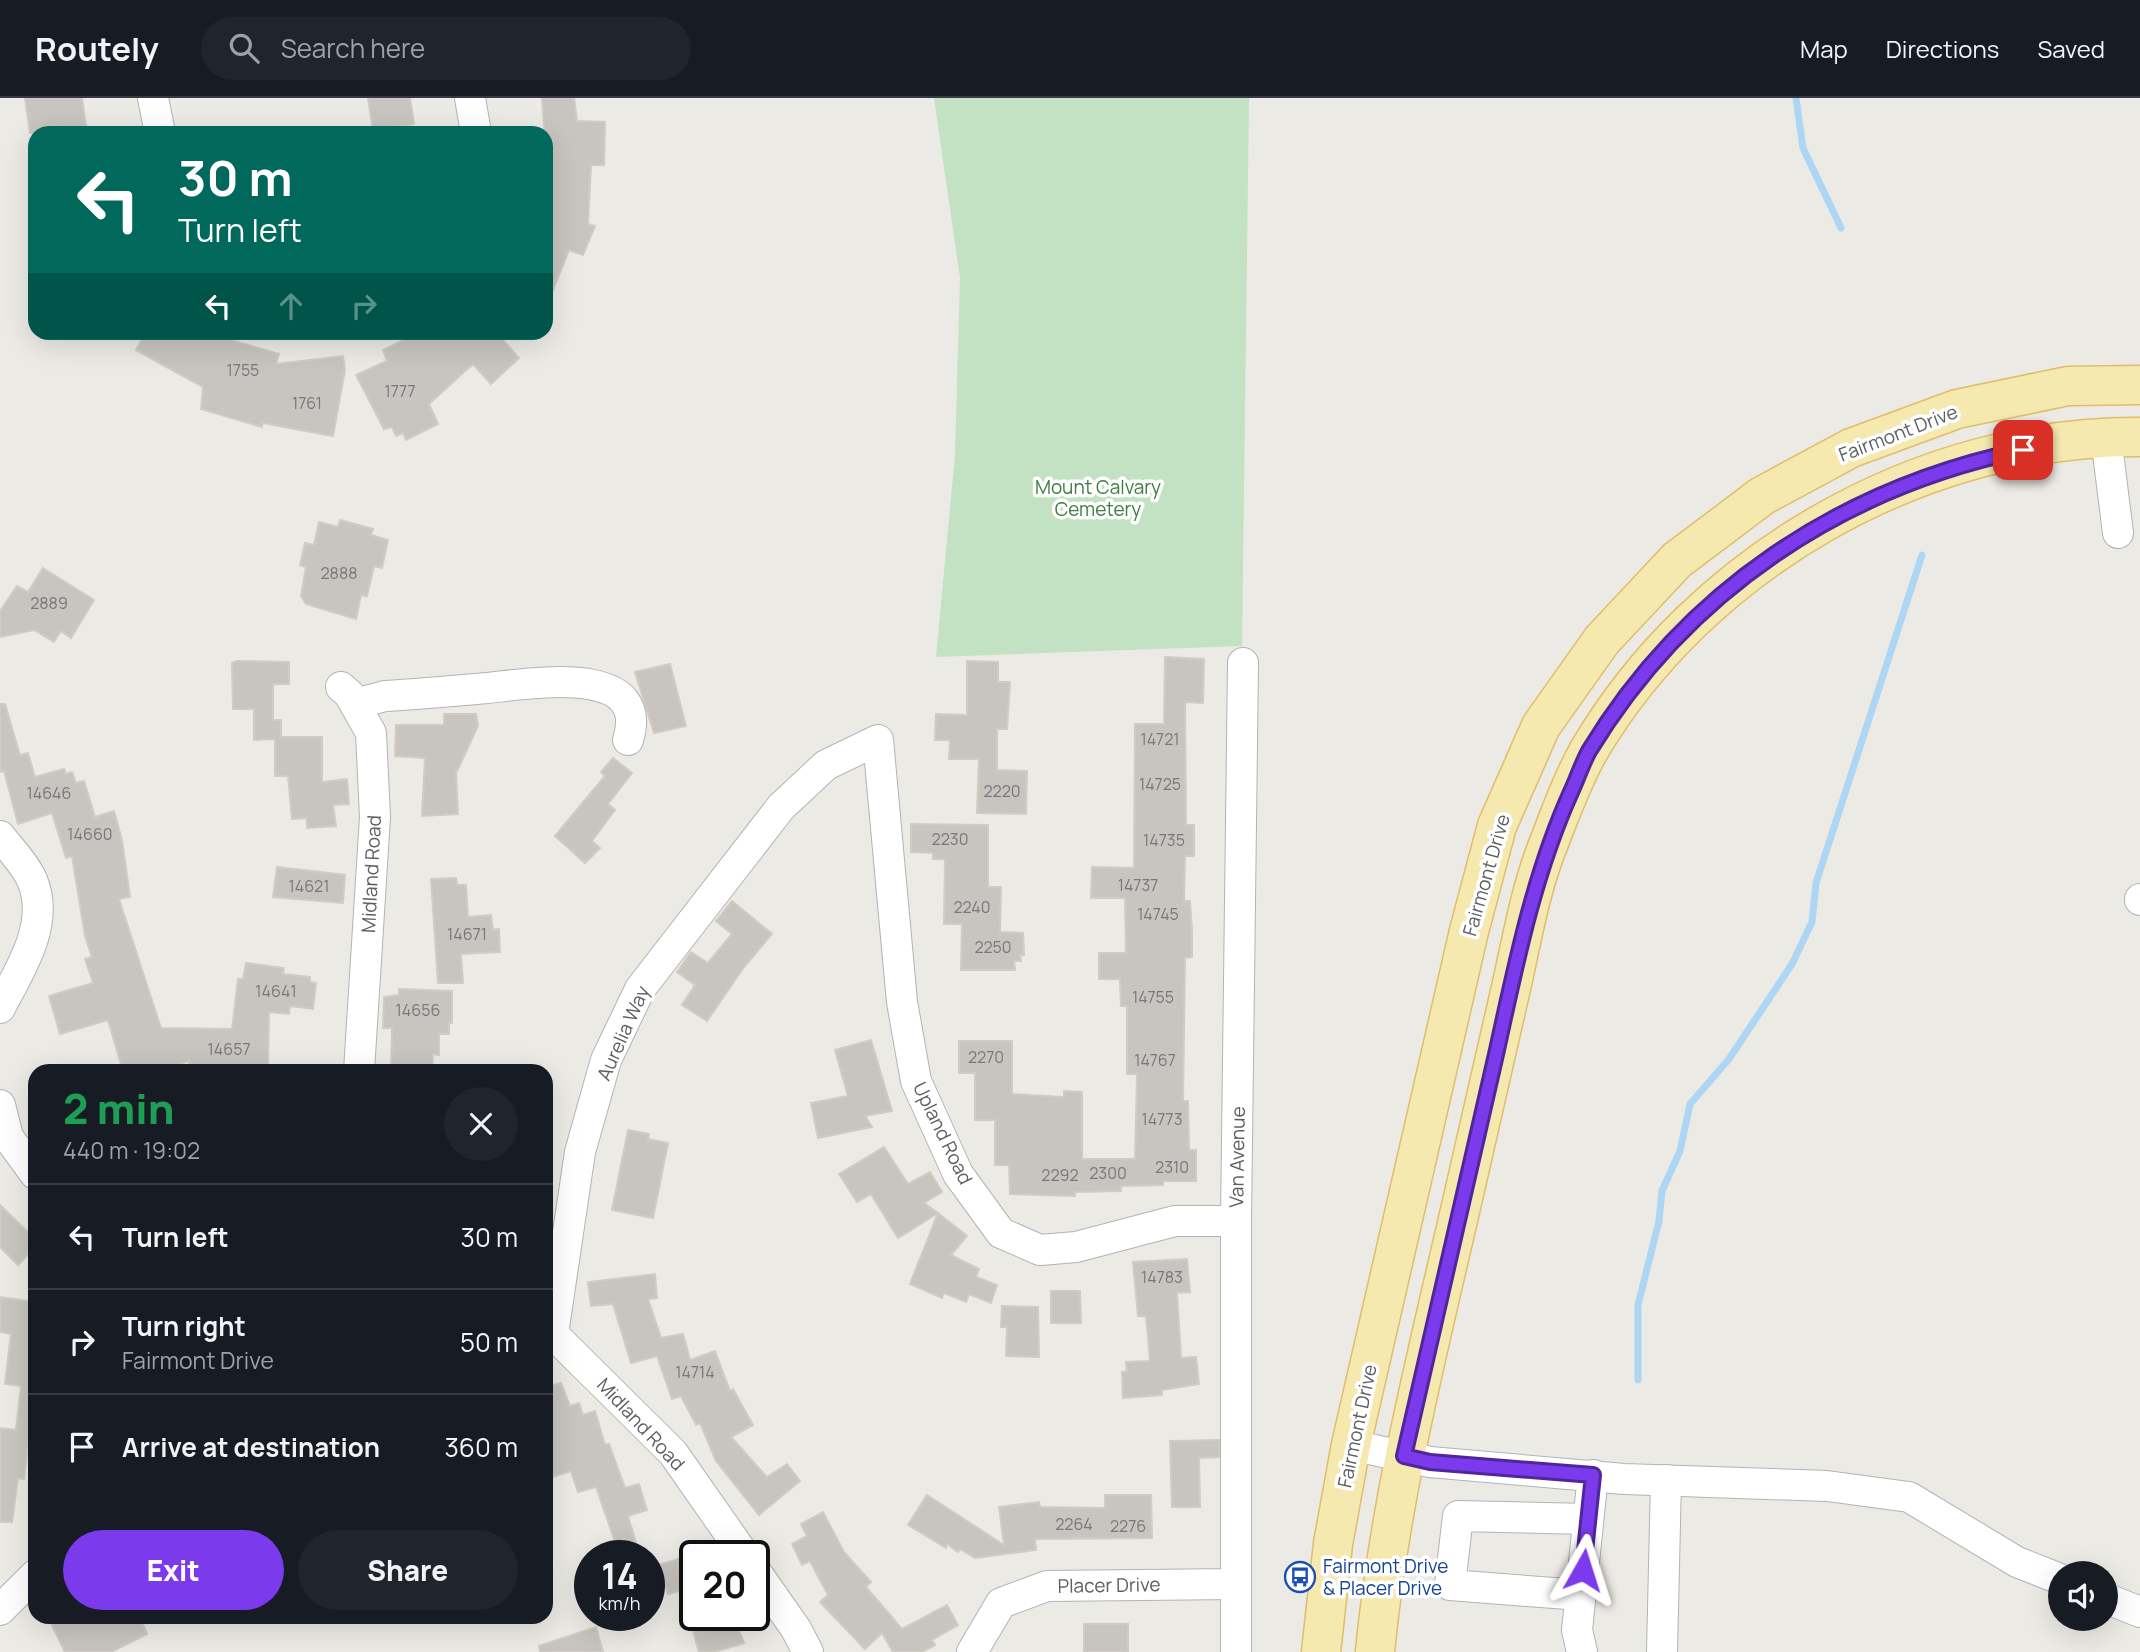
<!DOCTYPE html>
<html lang="en">
<head>
<meta charset="utf-8">
<style>
  :root { --surface:#171b24; --page:#20242c; --text:#f1f3f6; --muted:#9ea1a6; --line:#363941; --accent:#7c3aed }
  body { margin:0; font-family:Manrope,sans-serif; background:var(--page); color:var(--text); height:100vh; display:flex; flex-direction:column; font-size:26px; white-space:nowrap }
  * { box-sizing:border-box; margin:0 }
  p { font-size:23px; color:var(--muted) }
  .icon { flex:none; width:38px; height:38px; fill:none; stroke:currentColor; stroke-width:2; stroke-linecap:round; stroke-linejoin:round }
  .map { position:relative; flex:1; overflow:hidden }
  .panel { position:absolute; left:28px; top:966px; width:525px; height:560px; display:flex; flex-direction:column; background:var(--surface); border-radius:21px; box-shadow:0 7px 28px #0002 }
  .panel>* { flex:none }
  .hud { position:absolute; left:28px; top:28px; width:525px; height:214px; border-radius:21px; box-shadow:0 7px 28px #0002; background:#00695c; color:#fff; overflow:hidden }
  .controls { position:absolute; left:2048px; top:1463px; display:grid; gap:14px }
  .controls a { display:grid; place-items:center; width:70px; height:70px; border-radius:50%; background:var(--surface); box-shadow:0 7px 28px #0002; font-size:35px }
  .speed { position:absolute; left:574px; top:1442px; display:flex; gap:14px; font-size:35px; font-weight:700; text-align:center }
  .speed>* { display:grid; place-content:center; width:91px; height:91px; border-radius:50%; background:var(--surface); box-shadow:0 7px 28px #0002; line-height:1 }
  .speed small { font-size:18px; font-weight:400 }
  .speed .limit { border:4px solid #111; border-radius:10px; background:#fff; color:#111 }
  .pin { position:absolute; display:grid; place-items:center; width:60px; height:60px; color:#fff; margin:-30px; border-radius:14px; box-shadow:0 4px 10px #0006 }
  .me { position:absolute; width:77px; margin:-38px; rotate:6deg; stroke-linejoin:round; filter:drop-shadow(0 0 5px #0008) }
  .turn { display:flex; align-items:center; gap:24px; height:147px; padding:0 35px; font-size:32px }
  .turn .icon { width:91px; height:91px; stroke-width:2.5 }
  .turn b { display:block; font-size:49px; line-height:60px }
  .lanes { display:flex; align-items:center; height:66px; padding:0 35px; background:#0003; justify-content:center; gap:35px; direction:ltr }
  .lanes .off { opacity:.35 }
  .round { display:grid; place-items:center; flex:none; width:74px; height:74px; border-radius:37px; background:var(--page) }
  .summary { display:flex; align-items:center; justify-content:space-between; height:119px; padding:0 35px }
  h1 { font-size:42px; font-weight:800; line-height:52px; color:#1e9e55 }
  .primary-button { display:flex; gap:14px; margin-top:auto; padding:14px 35px }
  .primary-button a { flex:1; height:80px; border-radius:42px; background:var(--accent); color:#fff; font-size:28px; font-weight:800; line-height:80px; text-align:center }
  .primary-button a+a { background:var(--page); color:var(--text) }
  ul { padding:0; list-style:none }
  li { display:flex; align-items:center; gap:21px; height:105px; padding:0 35px; border-top:2px solid var(--line) }
  li div { flex:1 }
  li b { display:block; font-size:26px }
  li em { font-style:normal }
  header { display:flex; align-items:center; gap:42px; box-sizing:border-box; height:98px; padding:0 35px; background:var(--surface); border-bottom:2px solid var(--line) }
  header strong { font-size:33px }
  nav { display:flex; gap:38px; margin-inline-start:auto; font-size:24px }
  .search { width:490px; height:63px; background:var(--page); display:flex; align-items:center; gap:18px; box-sizing:border-box; padding:0 24px; border-radius:38px; color:var(--muted); font-size:26px }
  .map>svg:first-child { display:block }
  .green { fill:#c3e1c3 }
  .lines { fill:none; stroke-linecap:round; stroke-linejoin:round }
  .stream { stroke:#acd6f4; stroke-width:7 }
  .building { fill:#c8c5c0; stroke:#d0ccc3; stroke-width:2 }
  .minor-casing { stroke:#b1b4b7; stroke-width:32 }
  .major-casing { stroke:#e0bd6a; stroke-width:41 }
  .minor { stroke:#fff; stroke-width:30 }
  .major { stroke:#f5e9b0; stroke-width:38 }
  .route-casing { stroke:#51269a; stroke-width:18 }
  .route { stroke:#7c3aed; stroke-width:12 }
  .labels { text-anchor:middle; dominant-baseline:central; stroke-width:7; stroke-linejoin:round; paint-order:stroke }
  .number-label { font-size:16px; fill:#77787a }
  .street-label { font-size:19px; fill:#5c5f62; stroke:#fff }
  .park-label { font-size:19px; fill:#3f7e41; stroke:#fff }
  .transit-label { font-size:19px; fill:#164399; stroke:#fff; text-anchor:start }
</style>
</head>
<body>
<header>
<strong>Routely</strong>
<div class="search"><svg class="icon" aria-label="search" viewBox="0 0 24 24"><circle cx="10" cy="10" r="6"/><path d="M15 15l6 6"/></svg>Search here</div>
<nav><a>Map</a><a>Directions</a><a>Saved</a></nav>
</header>
<div class="map">
<svg width="2140" height="1554" viewBox="0 0 2140 1554">
  <rect width="100%" height="100%" fill="#eceae4"/>
  <path class="green" d="M 934,0 L 1249,0 L 1242,548 L 936,559 L 955,357 L 960,180 Z"/>
  <g class="lines">
    <g class="stream">
      <path d="M 1796,0 L 1803,50 L 1841,130"/>
      <path d="M 1638,1282 L 1638,1207 L 1659,1123 L 1662,1093 L 1680,1053 L 1690,1006 L 1729,961 L 1792,866 L 1812,824 L 1816,785 L 1922,457"/>
    </g>
  </g>
  <g class="building">
    <path d="M 25,0 L 82,0 L 87,35 L 30,35 Z"/>
    <path d="M 368,0 L 410,0 L 414,26 L 373,33 Z"/>
    <path d="M 542,0 L 574,0 L 577,23 L 605,24 L 604,67 L 591,67 L 588,126 L 595,128 L 583,157 L 569,152 L 547,207 L 549,55 L 546,55 Z"/>
    <path d="M 146,234 L 203,234 L 279,256 L 276,266 L 343,258 L 345,272 L 333,338 L 263,325 L 262,329 L 201,311 L 203,289 L 136,252 Z"/>
    <path d="M 419,234 L 496,234 L 519,260 L 491,286 L 473,266 L 429,306 L 438,326 L 406,342 L 403,335 L 396,338 L 392,329 L 384,331 L 356,277 L 387,263 L 383,252 Z"/>
    <path d="M 340,422 L 373,431 L 371,437 L 388,442 L 382,470 L 374,468 L 367,498 L 361,497 L 356,521 L 306,506 L 301,498 L 306,469 L 300,467 L 305,445 L 314,447 L 319,424 L 338,429 Z"/>
    <path d="M 43,470 L 94,502 L 71,540 L 61,533 L 54,544 L 34,532 L 0,539 L 0,513 L 17,488 L 28,494 Z"/>
    <path d="M 1165,559 L 1204,561 L 1203,605 L 1185,604 L 1186,727 L 1194,727 L 1194,758 L 1185,758 L 1184,803 L 1190,803 L 1192,833 L 1192,859 L 1185,860 L 1183,1003 L 1188,1003 L 1189,1052 L 1196,1052 L 1196,1083 L 1163,1083 L 1163,1087 L 1121,1088 L 1121,1093 L 1075,1094 L 1075,1098 L 1010,1096 L 1009,1067 L 995,1067 L 995,1022 L 975,1022 L 975,975 L 959,975 L 959,943 L 1012,943 L 1012,996 L 1064,999 L 1064,993 L 1082,994 L 1082,1061 L 1135,1061 L 1137,976 L 1127,976 L 1127,908 L 1121,908 L 1120,881 L 1099,881 L 1099,855 L 1126,855 L 1125,800 L 1091,800 L 1092,769 L 1134,770 L 1135,626 L 1164,626 Z"/>
    <path d="M 237,563 L 289,564 L 289,586 L 273,586 L 273,622 L 281,622 L 281,639 L 322,639 L 322,684 L 347,681 L 349,706 L 333,707 L 336,728 L 307,730 L 307,720 L 292,721 L 288,678 L 275,678 L 275,641 L 254,642 L 254,611 L 233,611 L 232,565 Z"/>
    <path d="M 967,563 L 998,564 L 998,584 L 1010,584 L 1007,631 L 997,631 L 997,672 L 1027,673 L 1026,716 L 977,715 L 979,661 L 949,661 L 950,642 L 935,642 L 936,616 L 967,617 Z"/>
    <path d="M 670,566 L 686,628 L 654,635 L 635,574 Z"/>
    <path d="M 0,606 L 5,606 L 20,657 L 28,655 L 35,679 L 64,671 L 66,676 L 72,674 L 76,685 L 84,683 L 95,719 L 114,713 L 122,742 L 130,799 L 119,801 L 161,930 L 232,931 L 238,881 L 243,881 L 246,865 L 284,870 L 283,876 L 310,879 L 310,884 L 316,885 L 313,911 L 290,908 L 289,916 L 269,914 L 268,969 L 189,973 L 189,963 L 157,973 L 123,973 L 108,922 L 60,936 L 49,898 L 93,885 L 85,861 L 92,859 L 85,838 L 72,758 L 66,760 L 52,715 L 18,726 L 4,673 L 0,674 Z"/>
    <path d="M 444,616 L 476,616 L 478,628 L 456,675 L 458,716 L 422,718 L 425,660 L 395,658 L 396,627 L 444,627 Z"/>
    <path d="M 613,660 L 632,675 L 608,706 L 615,712 L 592,743 L 600,750 L 585,765 L 555,738 L 605,678 L 601,674 Z"/>
    <path d="M 911,726 L 988,727 L 988,789 L 1001,789 L 1000,834 L 1023,835 L 1024,857 L 1020,857 L 1021,863 L 1014,863 L 1015,872 L 961,872 L 962,826 L 944,826 L 945,761 L 933,761 L 933,755 L 911,754 Z"/>
    <path d="M 277,769 L 345,777 L 343,805 L 273,799 Z"/>
    <path d="M 456,780 L 457,787 L 466,787 L 468,819 L 491,817 L 493,832 L 499,831 L 500,854 L 461,856 L 463,885 L 438,885 L 431,781 Z"/>
    <path d="M 732,803 L 772,836 L 744,869 L 707,923 L 682,907 L 695,887 L 677,874 L 691,854 L 708,865 L 732,836 L 716,823 Z"/>
    <path d="M 399,891 L 452,893 L 452,925 L 449,925 L 449,936 L 439,936 L 439,957 L 433,956 L 432,973 L 391,973 L 392,930 L 383,930 L 384,899 L 399,897 Z"/>
    <path d="M 871,942 L 892,1013 L 865,1018 L 872,1029 L 818,1040 L 811,1005 L 848,998 L 835,952 Z"/>
    <path d="M 628,1032 L 649,1036 L 648,1041 L 668,1045 L 653,1120 L 612,1112 Z"/>
    <path d="M 884,1049 L 908,1086 L 930,1074 L 942,1094 L 924,1105 L 938,1115 L 898,1140 L 871,1096 L 857,1104 L 839,1076 Z"/>
    <path d="M 0,1107 L 35,1141 L 35,1149 L 18,1167 L 0,1149 Z"/>
    <path d="M 938,1115 L 967,1138 L 951,1157 L 979,1171 L 976,1179 L 997,1187 L 991,1205 L 969,1196 L 966,1204 L 944,1195 L 942,1200 L 910,1186 Z"/>
    <path d="M 1187,1161 L 1190,1194 L 1177,1195 L 1181,1260 L 1196,1259 L 1199,1286 L 1162,1292 L 1162,1297 L 1123,1300 L 1122,1274 L 1127,1273 L 1126,1264 L 1150,1263 L 1146,1218 L 1138,1218 L 1133,1164 Z"/>
    <path d="M 655,1176 L 657,1200 L 648,1201 L 661,1240 L 683,1236 L 690,1262 L 715,1253 L 730,1293 L 733,1291 L 753,1327 L 731,1339 L 767,1379 L 787,1366 L 800,1383 L 759,1417 L 716,1363 L 700,1325 L 696,1327 L 681,1298 L 672,1301 L 657,1258 L 631,1265 L 613,1206 L 591,1208 L 588,1184 Z"/>
    <path d="M 1051,1193 L 1080,1193 L 1081,1225 L 1051,1225 Z"/>
    <path d="M 0,1199 L 35,1204 L 35,1347 L 28,1346 L 24,1381 L 18,1380 L 12,1424 L 0,1424 L 0,1330 L 16,1332 L 21,1288 L 5,1286 L 11,1236 L 0,1234 Z"/>
    <path d="M 1002,1208 L 1038,1209 L 1039,1259 L 1006,1258 L 1007,1229 L 1001,1229 Z"/>
    <path d="M 561,1285 L 570,1308 L 579,1305 L 583,1317 L 595,1313 L 605,1347 L 609,1346 L 625,1390 L 639,1386 L 647,1412 L 628,1418 L 640,1458 L 620,1458 L 596,1389 L 578,1394 L 571,1373 L 546,1381 L 546,1289 Z"/>
    <path d="M 1219,1342 L 1219,1359 L 1199,1360 L 1200,1409 L 1172,1409 L 1170,1343 Z"/>
    <path d="M 927,1397 L 1004,1447 L 999,1409 L 1039,1404 L 1040,1409 L 1105,1410 L 1105,1397 L 1151,1397 L 1152,1440 L 1035,1441 L 1036,1452 L 975,1460 L 960,1451 L 958,1454 L 947,1446 L 946,1450 L 908,1427 Z"/>
    <path d="M 823,1414 L 844,1454 L 871,1484 L 866,1489 L 902,1531 L 947,1507 L 958,1527 L 932,1542 L 935,1547 L 922,1554 L 893,1554 L 882,1535 L 865,1551 L 820,1504 L 828,1497 L 810,1463 L 802,1467 L 792,1446 L 807,1438 L 801,1426 Z"/>
    <path d="M 695,1456 L 695,1489 L 668,1496 L 659,1467 Z"/>
    <path d="M 48,1519 L 140,1519 L 147,1536 L 111,1554 L 65,1554 Z"/>
    <path d="M 734,1520 L 744,1545 L 714,1554 L 699,1554 L 693,1533 Z"/>
    <rect x="1084" y="1526" width="44" height="28"/>
    <path d="M 596,1529 L 603,1554 L 540,1554 L 539,1548 Z"/>
  </g>
  <g class="lines">
    <g class="minor-casing">
      <g id="minor">
        <path d="M 153,0 L 160,35"/>
        <path d="M 470,0 L 476,35"/>
        <path d="M 2106,339 L 2118,435"/>
        <path d="M 341,589 L 349,596 L 371,635 L 375,719 L 359,973"/>
        <path d="M 355,606 L 385,598 C 419,596 453,593 487,590 C 529,586 652,564 628,642"/>
        <path d="M 0,738 C 11,752 25,766 32,782 C 51,826 19,873 0,910"/>
        <path d="M 2140,801 L 2140,802"/>
        <path d="M 0,1007 L 8,1039 L 35,1076"/>
        <path d="M 553,1236 L 580,1054 L 606,962 L 640,891 L 781,709 L 826,667 L 878,642 L 902,904 L 916,983 L 958,1076 L 1001,1135 L 1040,1152 L 1076,1149 L 1175,1123 L 1236,1123"/>
        <path d="M 553,1236 L 673,1355 L 745,1458"/>
        <path d="M 1351,1347 L 1430,1364 L 1624,1381 L 1827,1388 L 1909,1399 L 2017,1464 L 2060,1481"/>
        <path d="M 754,1471 L 796,1531 L 808,1554"/>
        <path d="M 1580,1497 L 1450,1487 L 1458,1418 L 1588,1421"/>
        <path d="M 2105,1500 L 2140,1514"/>
        <path d="M 0,1512 L 35,1477"/>
        <path d="M 972,1554 L 1001,1505 L 1047,1488 L 1236,1486"/>
        <path d="M 1236,1554 L 1236,1123 L 1243,565"/>
        <path d="M 1582,1554 L 1577,1532 L 1593,1377"/>
        <path d="M 1662,1554 L 1666,1382"/>
      </g>
    </g>
    <g class="major-casing">
      <g id="major">
        <path d="M 1321,1554 L 1333,1446 L 1351,1347 L 1469,833 L 1497,728 L 1541,628 L 1602,542 L 1677,462 L 1762,398 L 1851,350 L 1957,311 L 2068,288 L 2140,287"/>
        <path d="M 1375,1554 C 1390,1397 1430,1245 1465,1091 C 1481,1021 1497,951 1513,881 C 1523,835 1532,785 1550,742 C 1561,713 1573,681 1588,654 C 1699,464 1921,337 2140,339"/>
      </g>
    </g>
    <use href="#minor" class="minor"/>
    <use href="#major" class="major"/>
  </g>
  <g class="lines">
    <g class="route-casing">
      <path id="route" d="M 1583,1472 L 1593,1377 L 1430,1364 L 1404,1358 C 1435,1223 1466,1087 1497,952 C 1516,865 1534,776 1571,694 C 1577,681 1582,666 1589,653 C 1686,493 1841,390 2023,352"/>
    </g>
    <use href="#route" class="route"/>
  </g>
  <defs>
    <g id="bus-ring" transform="scale(1.575)"><circle r="9.5" fill="#fff" stroke="#1a4fb4" stroke-width="1.5"/><path d="M-5-6H5V4H4V6H2V4H-2V6H-4V4H-5ZM-3.5-4V0h7V-4ZM-3.5 1.2v1.5H-2V1.2ZM2 1.2v1.5H3.5V1.2Z" fill="#1a4fb4"/></g>
  </defs>
  <g fill-rule="evenodd">
    <use href="#bus-ring" x="1300" y="1479"/>
  </g>
  <g class="labels">
    <g class="number-label">
      <text x="243" y="272">1755</text>
      <text x="400" y="293">1777</text>
      <text x="307" y="305">1761</text>
      <text x="339" y="475">2888</text>
      <text x="49" y="505">2889</text>
      <text x="1160" y="641">14721</text>
      <text x="1160" y="686">14725</text>
      <text x="1002" y="693">2220</text>
      <text x="49" y="695">14646</text>
      <text x="90" y="736">14660</text>
      <text x="950" y="741">2230</text>
      <text x="1164" y="742">14735</text>
      <text x="1138" y="787">14737</text>
      <text x="309" y="788">14621</text>
      <text x="972" y="809">2240</text>
      <text x="1158" y="816">14745</text>
      <text x="467" y="836">14671</text>
      <text x="993" y="849">2250</text>
      <text x="276" y="893">14641</text>
      <text x="1153" y="899">14755</text>
      <text x="418" y="912">14656</text>
      <text x="229" y="951">14657</text>
      <text x="986" y="959">2270</text>
      <text x="1155" y="962">14767</text>
      <text x="1162" y="1021">14773</text>
      <text x="1172" y="1069">2310</text>
      <text x="1108" y="1075">2300</text>
      <text x="1060" y="1077">2292</text>
      <text x="1162" y="1179">14783</text>
      <text x="695" y="1274">14714</text>
      <text x="1074" y="1426">2264</text>
      <text x="1128" y="1428">2276</text>
    </g>
    <g class="street-label">
      <text transform="translate(1898 335) rotate(-21)">Fairmont Drive</text>
      <text transform="translate(371 776) rotate(-87)">Midland Road</text>
      <text transform="translate(1486 777) rotate(-74)">Fairmont Drive</text>
      <text transform="translate(623 935) rotate(-66)">Aurelia Way</text>
      <text transform="translate(943 1035) rotate(64)">Upland Road</text>
      <text transform="translate(1237 1059) rotate(-89)">Van Avenue</text>
      <text transform="translate(641 1326) rotate(47)">Midland Road</text>
      <text transform="translate(1357 1328) rotate(-78)">Fairmont Drive</text>
      <text transform="translate(1109 1487) rotate(-1)">Placer Drive</text>
    </g>
    <g class="park-label">
      <text x="1098" y="389">Mount Calvary<tspan x="1098" dy="22">Cemetery</tspan></text>
    </g>
    <g class="transit-label">
      <text x="1323" y="1468">Fairmont Drive<tspan x="1323" dy="22">&amp; Placer Drive</tspan></text>
    </g>
  </g>
</svg>
<div class="controls">
<a><svg class="icon" aria-label="sound" viewBox="0 0 24 24"><path d="M4 9h4l5-4v14l-5-4H4zM17 9q2 3 0 6"/></svg></a>
</div>
<div class="speed"><div>14<small>km/h</small></div><div class="limit">20</div></div>
<div class="pin" style="left:2023px;top:352px;background:#d93025"><svg class="icon" aria-label="arrive" viewBox="0 0 24 24"><path d="M6 21V4h12l-3 4 3 4H6"/></svg></div>
<svg class="me" style="left:1583px;top:1472px" viewBox="-20 -20 40 40"><path d="M0-17L14 15 0 8-14 15z" fill="#7c3aed" stroke="#fff" stroke-width="4"/></svg>
<div class="hud">
<div class="turn"><svg class="icon" aria-label="left" viewBox="0 0 24 24"><path d="M17 20v-9H6M10 6l-5 5 5 5"/></svg><div><b>30 m</b>Turn left</div></div>
<div class="lanes"><svg class="icon" aria-label="left" viewBox="0 0 24 24"><path d="M17 20v-9H6M10 6l-5 5 5 5"/></svg><svg class="icon off" aria-label="ahead" viewBox="0 0 24 24"><path d="M12 20V5M6 11l6-6 6 6"/></svg><svg class="icon off" aria-label="right" viewBox="0 0 24 24"><path d="M7 20v-9h11M14 6l5 5-5 5"/></svg></div>
</div>
<section class="panel">
<div class="summary"><div><h1>2 min</h1><p>440 m · 19:02</p></div><a class="round"><svg class="icon" aria-label="close" viewBox="0 0 24 24"><path d="M6 6l12 12M18 6L6 18"/></svg></a></div>
<ul>
<li><svg class="icon" aria-label="left" viewBox="0 0 24 24"><path d="M17 20v-9H6M10 6l-5 5 5 5"/></svg><div><b>Turn left</b></div><em>30 m</em></li>
<li><svg class="icon" aria-label="right" viewBox="0 0 24 24"><path d="M7 20v-9h11M14 6l5 5-5 5"/></svg><div><b>Turn right</b><p>Fairmont Drive</p></div><em>50 m</em></li>
<li><svg class="icon" aria-label="arrive" viewBox="0 0 24 24"><path d="M6 21V4h12l-3 4 3 4H6"/></svg><div><b>Arrive at destination</b></div><em>360 m</em></li>
</ul>
<div class="primary-button"><a>Exit</a><a>Share</a></div>
</section>
</div>
</body>
</html>
